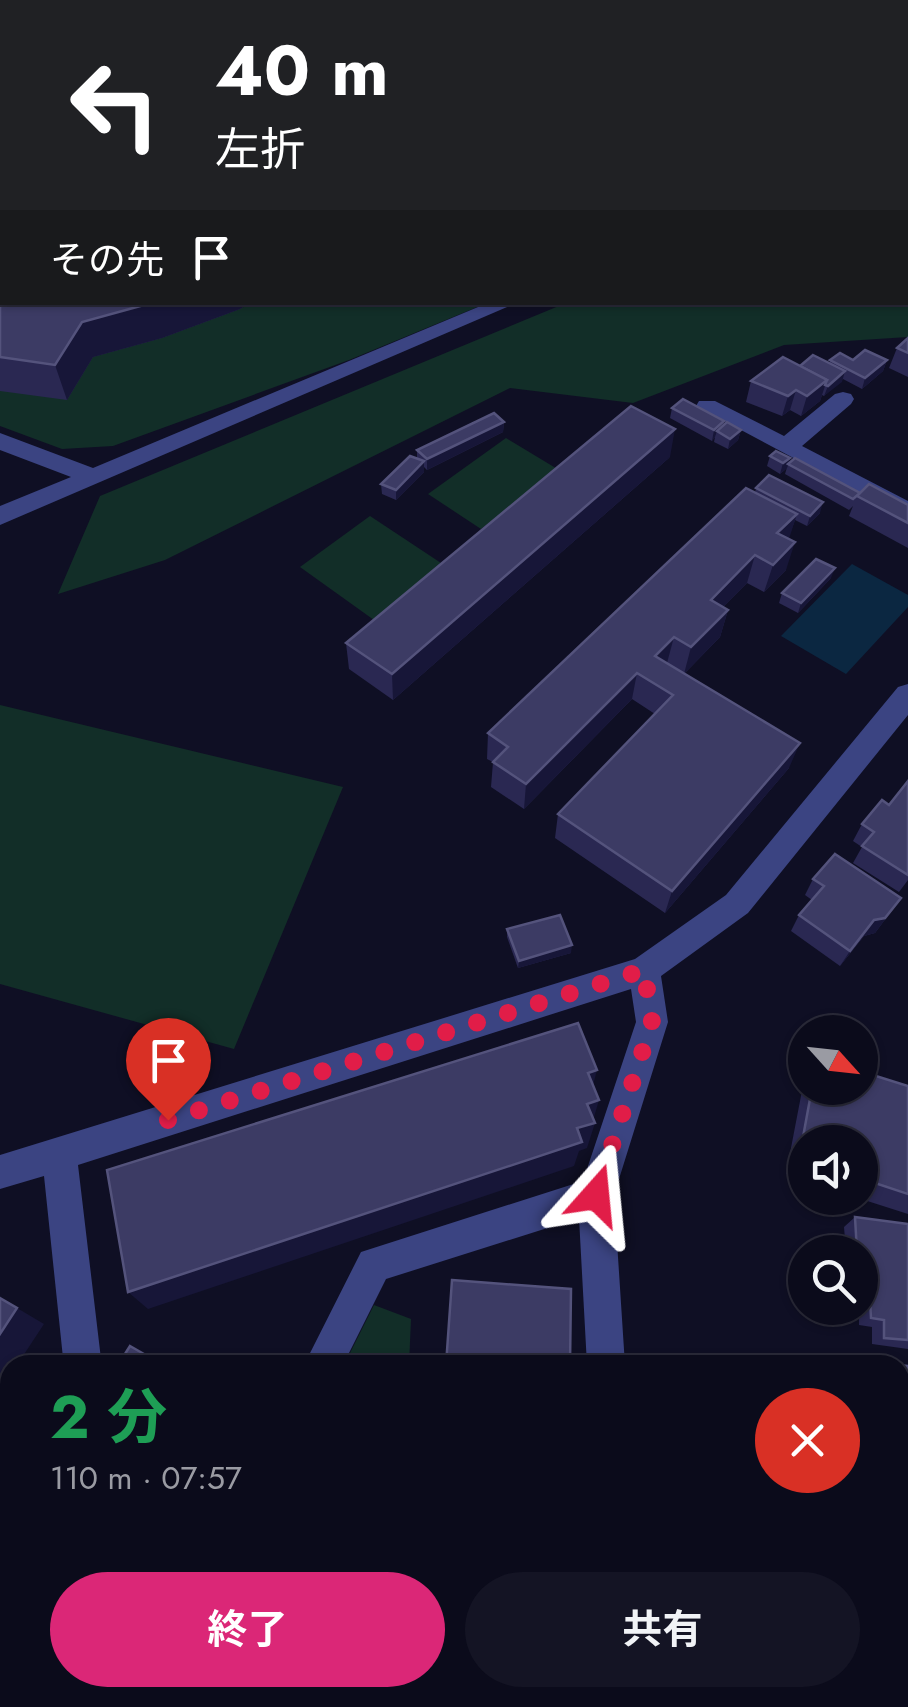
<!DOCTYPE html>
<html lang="ja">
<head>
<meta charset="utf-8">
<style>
  :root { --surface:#0b0b1b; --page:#141424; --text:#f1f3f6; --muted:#9a9ba3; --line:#2b2b3a; --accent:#db2777 }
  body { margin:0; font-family:Jost,"Noto Sans JP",sans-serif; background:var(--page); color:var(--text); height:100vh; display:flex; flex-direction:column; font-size:38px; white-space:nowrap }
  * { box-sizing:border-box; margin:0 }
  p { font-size:32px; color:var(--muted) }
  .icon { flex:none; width:55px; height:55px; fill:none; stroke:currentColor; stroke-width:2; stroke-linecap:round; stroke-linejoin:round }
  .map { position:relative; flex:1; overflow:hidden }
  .details { position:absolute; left:0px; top:1355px; width:910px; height:352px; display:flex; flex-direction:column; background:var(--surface); border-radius:30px 30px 0 0; box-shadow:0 2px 8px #0004,0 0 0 2px var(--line) }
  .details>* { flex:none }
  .guide { position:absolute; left:0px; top:0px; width:910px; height:305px; box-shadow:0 2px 8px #0004,0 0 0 2px var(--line); background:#202124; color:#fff; overflow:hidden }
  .needle { width:65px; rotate:117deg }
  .controls { position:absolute; left:788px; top:1015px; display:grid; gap:20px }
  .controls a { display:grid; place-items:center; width:90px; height:90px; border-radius:50%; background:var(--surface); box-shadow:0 2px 8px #0004,0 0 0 2px var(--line); font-size:50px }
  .pin { position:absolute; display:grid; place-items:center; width:85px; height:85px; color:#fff; margin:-102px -42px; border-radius:50% 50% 50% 0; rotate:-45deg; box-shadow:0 0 10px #0007 }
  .pin .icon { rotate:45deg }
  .me { position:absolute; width:110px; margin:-55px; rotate:18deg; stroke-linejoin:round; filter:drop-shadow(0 0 8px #0008) }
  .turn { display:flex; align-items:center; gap:35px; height:210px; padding:0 50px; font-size:45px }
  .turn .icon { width:130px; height:130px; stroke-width:2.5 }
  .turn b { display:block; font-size:70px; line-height:85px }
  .then { display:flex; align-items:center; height:95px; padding:0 50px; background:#0003; gap:20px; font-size:38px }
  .round { display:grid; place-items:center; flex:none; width:105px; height:105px; border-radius:52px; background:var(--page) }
  .head { display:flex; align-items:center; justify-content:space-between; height:170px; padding:0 50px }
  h1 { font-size:60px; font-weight:700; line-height:75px; color:#1e9e55 }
  .button { display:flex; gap:20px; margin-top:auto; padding:20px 50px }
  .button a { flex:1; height:115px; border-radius:60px; background:var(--accent); color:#fff; font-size:40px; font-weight:700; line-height:115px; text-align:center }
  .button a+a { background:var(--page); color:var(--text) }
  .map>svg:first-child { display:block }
  .green { fill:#122e28 }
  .water { fill:#0b2741 }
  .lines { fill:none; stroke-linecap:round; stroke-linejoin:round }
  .minor { fill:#3b4482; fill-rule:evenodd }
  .wall { fill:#2a2852 }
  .shaded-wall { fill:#171638 }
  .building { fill:#3c3b64; stroke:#54537c; stroke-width:2.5 }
  .route { stroke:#e11d48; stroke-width:18; stroke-dasharray:0 32.4 }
</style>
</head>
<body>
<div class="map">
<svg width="908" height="1707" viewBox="0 0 908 1707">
  <rect width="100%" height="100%" fill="#0f0f24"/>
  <g class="green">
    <path d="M 0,0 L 908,0 L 908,155 L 908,2 L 2,2 L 2,302 L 487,303 L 349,360 L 113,446 L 62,449 L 0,426 Z"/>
    <path d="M 908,241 L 908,337 L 784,345 L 633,403 L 510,388 L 165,560 L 58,594 L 100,496 L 566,303 L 908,302 Z"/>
    <path d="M 506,438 L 559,470 L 481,529 L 428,494 Z"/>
    <path d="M 370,516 L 444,565 L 374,620 L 300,567 Z"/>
    <path d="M 0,705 L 343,787 L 234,1049 L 0,984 Z"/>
    <path d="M 374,1305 L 411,1319 L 409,1365 L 344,1365 Z"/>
  </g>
  <path class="water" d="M 852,564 L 908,595 L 908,607 L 846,674 L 781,636 Z"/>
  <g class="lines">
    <g class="minor">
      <path d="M 490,302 L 519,302 L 0,525 L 0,506 L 71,477 L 0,450 L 0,433 L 93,468 Z"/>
      <path d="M 843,392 L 851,394 L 854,399 L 851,404 L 802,446 L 908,501 L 908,519 L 696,406 L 699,401 L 715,401 L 784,436 L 835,394 Z"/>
      <path d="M 908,684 L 908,715 L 748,913 L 661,976 L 668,1022 L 614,1195 L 625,1365 L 587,1365 L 579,1218 L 386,1279 L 343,1365 L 304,1365 L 361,1252 L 583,1181 L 636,1022 L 631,989 L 78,1165 L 101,1359 L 99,1365 L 60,1365 L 63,1358 L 44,1176 L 0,1189 L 0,1155 L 635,959 L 726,895 L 898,687 Z"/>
      <path d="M 10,1459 L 10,1512 L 0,1516 L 0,1463 Z"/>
      <path d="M 130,1698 L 175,1698 L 171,1707 L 126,1707 Z"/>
      <rect x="596" y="1698" width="44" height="9"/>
    </g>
  </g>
  <g class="wall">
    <path d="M 0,0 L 306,0 L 313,2 L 2,2 L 2,14 L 0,14 Z"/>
    <path d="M 734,0 L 769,0 L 767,2 L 734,2 Z"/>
    <path d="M 0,273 L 2,302 L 251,302 L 240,309 L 162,338 L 93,357 L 67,400 L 0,391 Z"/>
    <path d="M 908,338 L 908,377 L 889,368 L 897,348 Z"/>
    <path d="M 830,360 L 887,360 L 883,371 L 862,389 L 843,379 L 824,396 L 822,395 L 820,401 L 801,416 L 790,410 L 782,416 L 746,402 L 751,381 L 830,363 Z"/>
    <path d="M 672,408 L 724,421 L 724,425 L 741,430 L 738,440 L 728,449 L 714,442 L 715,437 L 712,441 L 670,418 Z"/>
    <path d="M 504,422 L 503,432 L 427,470 L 424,467 L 424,472 L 396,500 L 382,494 L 381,484 L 417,459 L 417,450 Z"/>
    <path d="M 770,456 L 790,458 L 787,468 L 780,474 L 767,466 Z"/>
    <path d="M 670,457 L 393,700 L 349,669 L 346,643 Z"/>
    <path d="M 788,464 L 860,494 L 908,505 L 908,548 L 849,516 L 853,506 L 849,510 L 785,474 Z"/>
    <path d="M 756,488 L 820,513 L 807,526 L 795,520 L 788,539 L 786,570 L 764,592 L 747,583 L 723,607 L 728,610 L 720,637 L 684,674 L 789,768 L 665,913 L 555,838 L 558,814 L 655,714 L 632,699 L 524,809 L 491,787 L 493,762 L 487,759 L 488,733 L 755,493 Z"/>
    <path d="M 831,578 L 798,613 L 779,603 L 782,593 Z"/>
    <path d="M 908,781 L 908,880 L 899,892 L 853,863 L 862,847 L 853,841 L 862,824 L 889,805 Z"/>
    <path d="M 813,879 L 901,898 L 875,933 L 864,936 L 840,966 L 791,931 L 799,915 L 812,900 L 805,895 Z"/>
    <path d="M 507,929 L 571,953 L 518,968 L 507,937 Z"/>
    <path d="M 805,1075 L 805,1088 L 908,1086 L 908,1214 L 858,1198 L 860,1198 L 860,1142 L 805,1142 L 805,1180 L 786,1174 Z"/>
    <path d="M 855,1217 L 908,1224 L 908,1349 L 872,1344 L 872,1327 L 859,1325 L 860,1252 L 846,1252 L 844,1227 Z"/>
    <path d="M 863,1362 L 908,1366 L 908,1435 L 900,1435 L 900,1365 L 858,1365 Z"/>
  </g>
  <g class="shaded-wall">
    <path d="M 251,302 L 240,309 L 162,338 L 93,357 L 67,400 L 55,365 L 82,322 L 154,303 Z"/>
    <path d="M 887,360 L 883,371 L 862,389 L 865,378 Z"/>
    <path d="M 845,371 L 842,382 L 824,396 L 828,386 Z"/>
    <path d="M 827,380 L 820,401 L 801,416 L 807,396 Z"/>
    <path d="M 796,390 L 790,410 L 782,416 L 788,396 Z"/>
    <path d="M 724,421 L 722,432 L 717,431 L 715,437 L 712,441 L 714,430 Z"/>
    <path d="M 504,422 L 503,432 L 427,470 L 427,459 Z"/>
    <path d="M 675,429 L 670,457 L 393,700 L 392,674 Z"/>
    <path d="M 741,430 L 738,440 L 728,449 L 730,439 Z"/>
    <path d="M 790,458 L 787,468 L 780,474 L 783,463 Z"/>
    <path d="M 424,461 L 424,472 L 396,500 L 396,490 Z"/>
    <path d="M 823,502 L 820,513 L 807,526 L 810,516 Z"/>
    <path d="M 797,514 L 788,542 L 777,533 Z"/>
    <path d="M 795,542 L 786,570 L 764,592 L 773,565 Z"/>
    <path d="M 755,555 L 747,583 L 703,627 L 711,600 Z"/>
    <path d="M 835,568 L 831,578 L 798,613 L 801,603 Z"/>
    <path d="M 728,610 L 720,637 L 684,674 L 691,647 Z"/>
    <path d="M 674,637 L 667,663 L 649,682 L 655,656 Z"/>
    <path d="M 637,673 L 632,699 L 524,809 L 526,784 Z"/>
    <path d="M 800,743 L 789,768 L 665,913 L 672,891 Z"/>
    <path d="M 901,898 L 875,933 L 864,936 L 840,966 L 850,951 L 874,920 Z"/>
    <path d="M 572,945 L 571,953 L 518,968 L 519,961 Z"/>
    <path d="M 597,1070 L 590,1097 L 588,1073 Z"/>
    <path d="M 599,1100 L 592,1124 L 595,1123 L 587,1148 L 579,1151 L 574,1166 L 148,1309 L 128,1292 L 577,1128 L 587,1104 Z"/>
    <path d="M 17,1308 L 44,1324 L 17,1365 L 10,1365 L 10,1375 L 0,1390 L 0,1334 Z"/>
    <path d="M 76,1698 L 97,1698 L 92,1707 L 70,1707 Z"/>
  </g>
  <g class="building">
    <path d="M 97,0 L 306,0 L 313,2 L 110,2 Z"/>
    <path d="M 0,273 L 2,274 L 2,302 L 155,302 L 82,322 L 55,365 L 0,357 Z"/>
    <path d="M 908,338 L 908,353 L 897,348 Z"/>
    <path d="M 865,350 L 887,360 L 865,378 L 830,360 L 840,353 L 853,360 Z"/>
    <path d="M 813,355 L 845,371 L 828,386 L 825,385 L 827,380 L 800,366 Z"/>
    <path d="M 783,357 L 827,380 L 807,396 L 796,390 L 788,396 L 751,381 Z"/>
    <path d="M 683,399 L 724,421 L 714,430 L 672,408 Z"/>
    <path d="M 631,406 L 675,429 L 392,674 L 346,643 Z"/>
    <path d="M 494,413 L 504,422 L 427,459 L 417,450 Z"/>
    <path d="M 727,422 L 741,430 L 730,439 L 717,431 Z"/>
    <path d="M 776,451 L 790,458 L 783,463 L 770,456 Z"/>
    <path d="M 410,456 L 424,461 L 396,490 L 381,484 Z"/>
    <path d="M 795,458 L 860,493 L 853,499 L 788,464 Z"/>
    <path d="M 769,475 L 823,502 L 810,516 L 756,488 Z"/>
    <path d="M 869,484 L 908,505 L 908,523 L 857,496 Z"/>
    <path d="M 746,488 L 797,514 L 777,533 L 795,542 L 773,565 L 755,555 L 711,600 L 728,610 L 691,647 L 674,637 L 655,656 L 800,743 L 672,891 L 558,814 L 673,695 L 637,673 L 526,784 L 493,762 L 508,747 L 488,733 Z"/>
    <path d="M 816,559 L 835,568 L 801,603 L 782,593 Z"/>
    <path d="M 908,781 L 908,875 L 862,846 L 874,832 L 862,824 L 882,800 L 889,805 Z"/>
    <path d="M 835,854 L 901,898 L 885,918 L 874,920 L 850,951 L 799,915 L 824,886 L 813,879 Z"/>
    <path d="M 560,915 L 572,945 L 519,961 L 507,929 Z"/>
    <path d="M 578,1023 L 597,1070 L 588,1073 L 599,1100 L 587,1104 L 595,1123 L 577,1128 L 582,1142 L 128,1292 L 107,1170 Z"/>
    <path d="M 860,1071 L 908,1086 L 908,1194 L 860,1178 L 860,1142 L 805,1142 L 805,1161 L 799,1159 L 812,1088 L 860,1088 Z"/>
    <path d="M 855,1217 L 908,1224 L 908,1340 L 884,1338 L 884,1320 L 871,1318 L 868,1261 L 860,1260 L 860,1252 L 857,1252 Z"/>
    <path d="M 452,1280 L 571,1289 L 570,1365 L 446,1365 Z"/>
    <path d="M 0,1298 L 17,1308 L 0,1334 Z"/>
    <path d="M 130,1346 L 163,1365 L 118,1365 Z"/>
    <path d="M 863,1362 L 908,1366 L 908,1430 L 900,1429 L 900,1365 L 864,1365 Z"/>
    <path d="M 900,1457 L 908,1458 L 908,1510 L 900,1510 Z"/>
    <path d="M 10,1543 L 10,1698 L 76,1698 L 70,1707 L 0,1707 L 0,1559 Z"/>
    <path d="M 900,1544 L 908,1546 L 908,1584 L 900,1582 Z"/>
    <path d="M 900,1591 L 908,1593 L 908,1699 L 900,1697 Z"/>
    <rect x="422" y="1698" width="142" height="9"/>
  </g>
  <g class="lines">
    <path class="route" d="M 168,1120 L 644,970 L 652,1022 L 596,1195"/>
  </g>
</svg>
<div class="controls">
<a><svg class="needle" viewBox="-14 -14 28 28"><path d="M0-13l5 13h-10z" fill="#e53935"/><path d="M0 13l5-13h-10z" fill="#9a9ba3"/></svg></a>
<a><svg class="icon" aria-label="sound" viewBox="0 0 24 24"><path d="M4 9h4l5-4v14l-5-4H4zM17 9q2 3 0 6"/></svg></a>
<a><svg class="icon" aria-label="search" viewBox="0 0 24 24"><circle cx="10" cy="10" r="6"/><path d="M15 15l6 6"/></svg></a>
</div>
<div class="pin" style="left:168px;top:1120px;background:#d93025"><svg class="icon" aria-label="arrive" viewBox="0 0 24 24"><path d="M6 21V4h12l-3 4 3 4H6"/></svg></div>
<svg class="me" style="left:596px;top:1195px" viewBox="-20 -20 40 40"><path d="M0-17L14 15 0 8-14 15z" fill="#e11d48" stroke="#fff" stroke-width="4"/></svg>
<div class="guide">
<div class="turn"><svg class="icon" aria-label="left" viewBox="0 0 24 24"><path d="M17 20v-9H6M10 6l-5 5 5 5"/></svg><div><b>40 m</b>左折</div></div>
<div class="then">その先<svg class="icon" aria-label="arrive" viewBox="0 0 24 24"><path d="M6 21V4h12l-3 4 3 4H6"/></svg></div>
</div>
<section class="details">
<div class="head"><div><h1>2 分</h1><p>110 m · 07:57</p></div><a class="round" style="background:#d93025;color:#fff"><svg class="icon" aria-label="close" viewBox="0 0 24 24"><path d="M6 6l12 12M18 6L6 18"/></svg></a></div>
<div class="button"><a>終了</a><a>共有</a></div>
</section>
</div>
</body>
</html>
